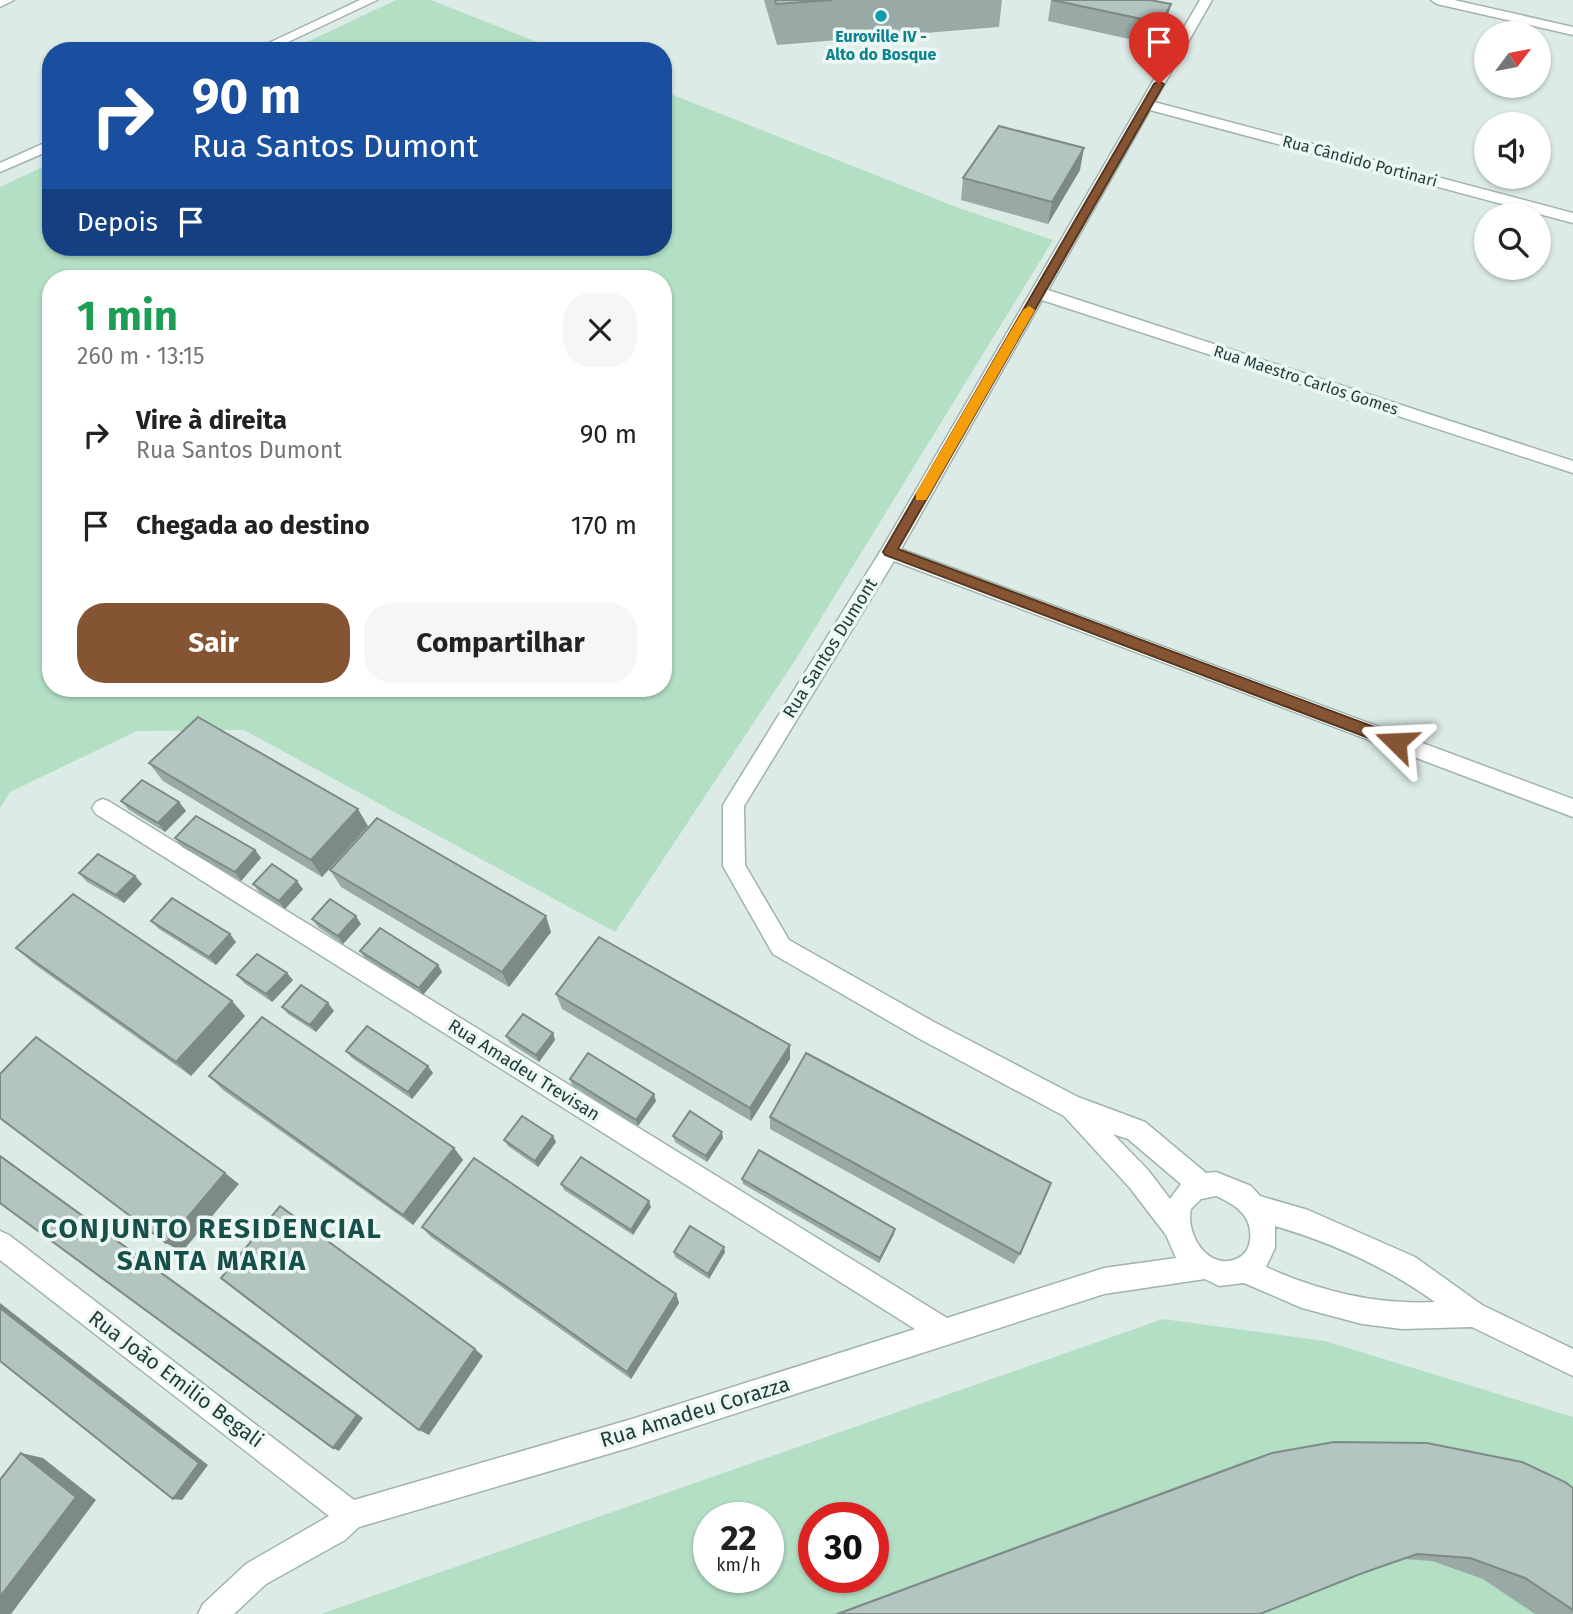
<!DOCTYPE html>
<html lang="pt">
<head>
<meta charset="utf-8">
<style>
  :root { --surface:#fff; --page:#f6f6f6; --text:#222; --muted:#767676; --accent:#855432 }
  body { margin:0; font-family:"Fira Sans",sans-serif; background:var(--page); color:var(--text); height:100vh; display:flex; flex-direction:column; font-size:26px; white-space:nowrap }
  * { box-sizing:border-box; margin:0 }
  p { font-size:23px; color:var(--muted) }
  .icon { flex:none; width:38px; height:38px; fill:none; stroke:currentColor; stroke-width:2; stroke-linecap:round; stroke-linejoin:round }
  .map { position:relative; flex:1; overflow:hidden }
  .drawer { position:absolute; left:42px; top:270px; width:630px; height:427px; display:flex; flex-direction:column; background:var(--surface); border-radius:28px; box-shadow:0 2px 5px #0004 }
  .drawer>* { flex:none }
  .banner { position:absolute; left:42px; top:42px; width:630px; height:214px; border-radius:28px; box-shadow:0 2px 5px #0004; background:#1a4fa0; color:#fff; overflow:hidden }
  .needle { width:46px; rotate:58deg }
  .controls { position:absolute; left:1474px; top:21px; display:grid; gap:14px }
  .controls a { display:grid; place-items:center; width:77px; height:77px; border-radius:50%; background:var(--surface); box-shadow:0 2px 5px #0004; font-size:35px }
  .speed { position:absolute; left:693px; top:1502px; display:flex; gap:14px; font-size:35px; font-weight:700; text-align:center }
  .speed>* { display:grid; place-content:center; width:91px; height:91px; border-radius:50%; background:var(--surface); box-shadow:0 2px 5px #0004; line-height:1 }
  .speed small { font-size:18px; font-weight:400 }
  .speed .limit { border:10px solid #d22; background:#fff; color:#111 }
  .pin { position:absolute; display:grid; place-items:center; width:60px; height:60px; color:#fff; margin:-72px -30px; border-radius:50% 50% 50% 0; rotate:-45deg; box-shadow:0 0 7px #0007 }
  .pin .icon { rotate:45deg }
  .me { position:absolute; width:77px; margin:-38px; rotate:291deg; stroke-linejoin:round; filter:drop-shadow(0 0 5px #0008) }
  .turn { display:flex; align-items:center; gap:24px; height:147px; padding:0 35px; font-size:32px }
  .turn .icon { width:91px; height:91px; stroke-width:2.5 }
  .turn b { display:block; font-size:49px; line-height:60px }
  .then { display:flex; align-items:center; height:66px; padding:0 35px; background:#0003; gap:14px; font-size:26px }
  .round { display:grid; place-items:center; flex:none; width:74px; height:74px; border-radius:28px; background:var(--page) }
  .overview { display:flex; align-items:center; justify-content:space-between; height:119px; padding:0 35px }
  h1 { font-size:42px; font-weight:700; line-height:52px; color:#1e9e55 }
  .cta { display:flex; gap:14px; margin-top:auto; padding:14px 35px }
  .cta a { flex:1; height:80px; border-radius:28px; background:var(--accent); color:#fff; font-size:28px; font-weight:700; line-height:80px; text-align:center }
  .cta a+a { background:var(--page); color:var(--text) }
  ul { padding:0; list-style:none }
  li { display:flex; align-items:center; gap:21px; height:91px; padding:0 35px }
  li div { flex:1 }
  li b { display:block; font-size:26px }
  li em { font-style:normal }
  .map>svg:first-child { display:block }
  .green { fill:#b3dfc5; fill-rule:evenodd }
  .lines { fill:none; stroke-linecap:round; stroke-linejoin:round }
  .street-casing { stroke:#a0b3ae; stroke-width:3 }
  .street { fill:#fff; fill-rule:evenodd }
  .wall { fill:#99a9a5 }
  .shaded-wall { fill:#7d8a86 }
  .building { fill:#b2c5c0; stroke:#7d8a86; stroke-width:2 }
  .route { fill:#855432; stroke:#563720; stroke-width:2 }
  .slow { fill:#f59e0b }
  .culture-dot { fill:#0f9aa8; stroke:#edf7f4; stroke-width:2.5 }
  .labels { text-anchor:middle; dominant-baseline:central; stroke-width:7; stroke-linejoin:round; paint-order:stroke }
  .far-culture-label { font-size:16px; font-weight:bold; fill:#0d838f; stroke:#edf7f4 }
  .far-street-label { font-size:16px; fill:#1d3b38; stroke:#edf7f4 }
  .street-label { font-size:18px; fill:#1d3b38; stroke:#edf7f4 }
  .near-street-label { font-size:21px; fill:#1d3b38; stroke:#edf7f4 }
  .near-district-label { font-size:28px; font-weight:bold; letter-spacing:2px; fill:#174f4a; stroke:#edf7f4 }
</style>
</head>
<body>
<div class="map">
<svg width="1573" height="1614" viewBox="0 0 1573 1614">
  <rect width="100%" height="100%" fill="#ddebe6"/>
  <g class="green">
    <path d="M 396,0 L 431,0 L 560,51 L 288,51 Z"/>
    <path d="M 663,91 L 959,208 L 1053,240 L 796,659 L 615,932 L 244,730 L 137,731 L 10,792 L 0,808 L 0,187 L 51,163 L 51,247 L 663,247 ZM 51,278 L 663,278 L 663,688 L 51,688 Z"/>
    <path d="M 1163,1319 L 1325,1341 L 1573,1417 L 1573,1614 L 321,1614 ZM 709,1517 L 768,1517 L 768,1577 L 709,1577 ZM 814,1517 L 873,1517 L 873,1577 L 814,1577 Z"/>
  </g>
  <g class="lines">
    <g class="street-casing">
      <g id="street">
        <path d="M 0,0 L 14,0 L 0,7 Z"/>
        <path d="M 360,0 L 377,0 L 269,51 L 252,51 Z"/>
        <path d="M 1200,0 L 1212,0 L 1154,102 L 1573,213 L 1573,223 L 1150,110 L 1048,290 L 1573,461 L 1573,473 L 1042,300 L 901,549 L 1573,799 L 1573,817 L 894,561 L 744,806 L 745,865 L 789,940 L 934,1022 L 1078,1097 L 1145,1122 L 1206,1173 L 1216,1172 L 1251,1186 L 1260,1196 L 1308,1210 L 1415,1257 L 1482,1305 L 1573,1349 L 1573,1376 L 1472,1327 L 1402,1329 L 1362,1324 L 1302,1308 L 1244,1283 L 1219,1286 L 1205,1279 L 1104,1294 L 632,1447 L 359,1527 L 345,1540 L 266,1584 L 234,1614 L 198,1614 L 203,1604 L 246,1564 L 329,1516 L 0,1260 L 0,1231 L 9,1235 L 354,1500 L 632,1419 L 915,1329 L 96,814 L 92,808 L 96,802 L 103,799 L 110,802 L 947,1318 L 1104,1268 L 1176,1258 L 1166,1235 L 1130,1188 L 1064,1116 L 918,1038 L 773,954 L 723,866 L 723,805 L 883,547 ZM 1113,1134 L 1128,1139 L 1181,1184 L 1170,1199 L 1148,1170 ZM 1216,1196 C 1236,1205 1253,1216 1250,1240 C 1249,1248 1245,1255 1238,1258 C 1211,1272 1185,1237 1191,1209 L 1201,1199 ZM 1275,1226 C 1333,1243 1386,1267 1435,1302 C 1376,1305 1319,1291 1266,1267 L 1275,1248 Z"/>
        <path d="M 1431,0 L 1454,0 L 1573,27 L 1573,35 L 1437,4 Z"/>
        <path d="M 51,140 L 51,150 L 0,172 L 0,163 Z"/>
      </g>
    </g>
    <use href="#street" class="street"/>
  </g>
  <g class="wall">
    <path d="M 764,0 L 1002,0 L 999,27 L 777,45 Z"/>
    <path d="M 1051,0 L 1171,4 L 1165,26 L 1156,45 L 1048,21 Z"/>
    <path d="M 1080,170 L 1048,224 L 961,200 L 963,178 Z"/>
    <path d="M 149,763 L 368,826 L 322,877 L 163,781 Z"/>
    <path d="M 121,801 L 179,802 L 186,811 L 165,832 L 129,810 Z"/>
    <path d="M 175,838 L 255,850 L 261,858 L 241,881 L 182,847 Z"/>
    <path d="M 330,870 L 551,932 L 509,987 L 341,887 Z"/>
    <path d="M 79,873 L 135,876 L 142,884 L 124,903 L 87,882 Z"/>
    <path d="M 253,884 L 303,889 L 285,909 L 259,892 Z"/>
    <path d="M 312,919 L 361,924 L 343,944 L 318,927 Z"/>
    <path d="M 151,921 L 236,942 L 216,965 L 159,929 Z"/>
    <path d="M 16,948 L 232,1001 L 245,1016 L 191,1076 L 34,964 Z"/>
    <path d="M 360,951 L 438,965 L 442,972 L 423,995 L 365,958 Z"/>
    <path d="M 237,975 L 293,980 L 272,1002 L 244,983 Z"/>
    <path d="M 556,994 L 790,1059 L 751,1121 L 562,1009 Z"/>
    <path d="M 282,1007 L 334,1011 L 316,1032 L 288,1014 Z"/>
    <path d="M 553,1033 L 555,1040 L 539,1062 L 510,1043 L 506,1036 Z"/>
    <path d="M 346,1051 L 433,1073 L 412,1099 L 352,1058 Z"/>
    <path d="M 209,1076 L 454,1148 L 463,1160 L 413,1225 L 223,1090 Z"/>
    <path d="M 570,1079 L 656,1101 L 638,1126 L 572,1085 Z"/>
    <path d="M 770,1117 L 1020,1254 L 1014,1264 L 770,1129 Z"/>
    <path d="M 673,1136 L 723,1138 L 707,1162 L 675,1142 Z"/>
    <path d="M 504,1140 L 556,1142 L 538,1167 L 508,1146 Z"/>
    <path d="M 742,1179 L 894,1234 L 879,1263 L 743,1184 Z"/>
    <path d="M 561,1184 L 651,1207 L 633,1235 L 564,1190 Z"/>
    <path d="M 422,1227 L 676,1294 L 679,1303 L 631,1379 L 431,1237 Z"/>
    <path d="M 674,1252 L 725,1252 L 709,1279 L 675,1257 Z"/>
    <path d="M 1272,1453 L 1573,1488 L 1573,1614 L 1535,1614 L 1483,1579 L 1432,1561 L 1403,1559 L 1360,1574 L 1260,1614 L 834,1614 L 1246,1461 Z"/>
  </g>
  <g class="shaded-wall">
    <path d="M 1171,4 L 1165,26 L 1156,45 L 1161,23 Z"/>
    <path d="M 1084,148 L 1080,170 L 1048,224 L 1052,202 Z"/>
    <path d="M 179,802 L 186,811 L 165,832 L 158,823 Z"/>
    <path d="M 358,809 L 368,826 L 322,877 L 311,860 Z"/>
    <path d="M 255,850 L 261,858 L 241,881 L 235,872 Z"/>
    <path d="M 135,876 L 142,884 L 124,903 L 116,895 Z"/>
    <path d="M 297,881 L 303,889 L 285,909 L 279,901 Z"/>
    <path d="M 356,916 L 361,924 L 343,944 L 338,936 Z"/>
    <path d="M 546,916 L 551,932 L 509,987 L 502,972 Z"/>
    <path d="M 230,934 L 236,942 L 216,965 L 209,957 Z"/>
    <path d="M 438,965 L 442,972 L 423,995 L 419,988 Z"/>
    <path d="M 287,973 L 293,980 L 272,1002 L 266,994 Z"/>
    <path d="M 232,1001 L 245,1016 L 191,1076 L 176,1062 Z"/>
    <path d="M 328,1003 L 334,1011 L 316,1032 L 310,1025 Z"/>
    <path d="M 553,1033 L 555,1040 L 539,1062 L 536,1055 Z"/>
    <path d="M 790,1045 L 790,1059 L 751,1121 L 750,1108 Z"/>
    <path d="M 428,1066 L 433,1073 L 412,1099 L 408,1092 Z"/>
    <path d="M 654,1094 L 656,1101 L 638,1126 L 636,1120 Z"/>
    <path d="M 722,1132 L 723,1138 L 707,1162 L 706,1156 Z"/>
    <path d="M 553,1136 L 556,1142 L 538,1167 L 535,1161 Z"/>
    <path d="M 454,1148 L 463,1160 L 413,1225 L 403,1215 Z"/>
    <path d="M 0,1155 L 363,1418 L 339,1451 L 333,1448 L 0,1156 Z"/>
    <path d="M 225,1173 L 239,1184 L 182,1252 L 166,1243 Z"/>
    <path d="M 649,1201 L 651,1207 L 633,1235 L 631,1230 Z"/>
    <path d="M 895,1229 L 894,1234 L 879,1263 L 880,1258 Z"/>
    <path d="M 724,1247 L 725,1252 L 709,1279 L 708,1274 Z"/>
    <path d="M 676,1294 L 679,1303 L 631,1379 L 627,1372 Z"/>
    <path d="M 0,1303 L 208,1465 L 182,1500 L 173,1499 L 0,1308 Z"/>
    <path d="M 475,1349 L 483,1356 L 429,1435 L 419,1430 Z"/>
    <path d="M 21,1453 L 43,1458 L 96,1500 L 11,1614 L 0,1614 L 0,1597 Z"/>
  </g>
  <g class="building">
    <path d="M 775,0 L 832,0 L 776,4 Z"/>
    <path d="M 1052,0 L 1150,0 L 1171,4 L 1161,23 Z"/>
    <path d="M 999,126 L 1084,148 L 1052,202 L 963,178 Z"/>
    <path d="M 198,717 L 358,809 L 311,860 L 149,763 Z"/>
    <path d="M 142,780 L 179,802 L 158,823 L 121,801 Z"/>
    <path d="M 196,816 L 255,850 L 235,872 L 175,838 Z"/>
    <path d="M 377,818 L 546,916 L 502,972 L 330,870 Z"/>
    <path d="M 98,854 L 135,876 L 116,895 L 79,873 Z"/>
    <path d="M 272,864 L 297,881 L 279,901 L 253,884 Z"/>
    <path d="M 73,894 L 232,1001 L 176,1062 L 16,948 Z"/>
    <path d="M 172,898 L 230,934 L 209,957 L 151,921 Z"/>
    <path d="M 330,899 L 356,916 L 338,936 L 312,919 Z"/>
    <path d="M 380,928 L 438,965 L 419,988 L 360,951 Z"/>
    <path d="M 599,937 L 790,1045 L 750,1108 L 556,994 Z"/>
    <path d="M 257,954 L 287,973 L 266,994 L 237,975 Z"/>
    <path d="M 301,985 L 328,1003 L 310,1025 L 282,1007 Z"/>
    <path d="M 523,1014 L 553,1033 L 536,1055 L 506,1036 Z"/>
    <path d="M 262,1017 L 454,1148 L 403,1215 L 209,1076 Z"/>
    <path d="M 367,1026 L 428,1066 L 408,1092 L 346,1051 Z"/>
    <path d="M 36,1037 L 225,1173 L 166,1243 L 0,1118 L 0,1074 Z"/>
    <path d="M 588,1053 L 654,1094 L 636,1120 L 570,1079 Z"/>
    <path d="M 806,1053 L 1051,1183 L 1020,1254 L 770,1117 Z"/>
    <path d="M 690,1111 L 722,1132 L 706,1156 L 673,1136 Z"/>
    <path d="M 522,1116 L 553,1136 L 535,1161 L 504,1140 Z"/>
    <path d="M 759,1150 L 895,1229 L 880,1258 L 742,1179 Z"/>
    <path d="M 0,1156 L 357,1415 L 333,1448 L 0,1203 Z"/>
    <path d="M 581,1157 L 649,1201 L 631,1230 L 561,1184 Z"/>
    <path d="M 474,1158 L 676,1294 L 627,1372 L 422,1227 Z"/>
    <path d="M 280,1206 L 475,1349 L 419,1430 L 221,1278 Z"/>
    <path d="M 690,1226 L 724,1247 L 708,1274 L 674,1252 Z"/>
    <path d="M 0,1308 L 199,1463 L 173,1499 L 0,1361 Z"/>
    <path d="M 1334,1442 L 1427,1443 L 1522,1462 L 1565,1482 L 1573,1488 L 1573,1610 L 1525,1578 L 1470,1558 L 1417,1554 L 1360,1574 L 1260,1614 L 838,1614 L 1272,1453 Z"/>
    <path d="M 21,1453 L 76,1497 L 0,1597 L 0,1480 Z"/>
  </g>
  <path class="route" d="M 1159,81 L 1164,84 L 898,549 L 1401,737 L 1404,742 L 1401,746 L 1390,746 L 885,555 L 883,552 L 1154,84 Z"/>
  <path class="slow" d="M 1029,306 L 1035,310 L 926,500 L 916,500 L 916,493 L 1023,310 Z"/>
  <circle class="culture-dot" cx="881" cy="16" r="7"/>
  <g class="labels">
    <g class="far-culture-label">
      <text x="881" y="36">Euroville IV -<tspan x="881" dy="18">Alto do Bosque</tspan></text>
    </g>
    <g class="far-street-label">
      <text transform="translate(1360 161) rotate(15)">Rua Cândido Portinari</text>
      <text transform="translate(1306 380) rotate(18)">Rua Maestro Carlos Gomes</text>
    </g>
    <g class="street-label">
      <text transform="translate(830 648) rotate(-58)">Rua Santos Dumont</text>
      <text transform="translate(524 1070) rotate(32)">Rua Amadeu Trevisan</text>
    </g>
    <g class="near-street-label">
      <text transform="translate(176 1379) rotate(37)">Rua João Emilio Begali</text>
      <text transform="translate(695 1412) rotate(-17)">Rua Amadeu Corazza</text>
    </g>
    <g class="near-district-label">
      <text x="212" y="1228">CONJUNTO RESIDENCIAL<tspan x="212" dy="32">SANTA MARIA</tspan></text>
    </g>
  </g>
</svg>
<div class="controls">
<a><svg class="needle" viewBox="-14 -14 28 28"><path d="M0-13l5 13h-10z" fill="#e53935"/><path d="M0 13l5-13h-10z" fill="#767676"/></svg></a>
<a><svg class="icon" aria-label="sound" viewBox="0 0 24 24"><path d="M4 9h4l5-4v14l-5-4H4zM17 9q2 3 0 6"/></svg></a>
<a><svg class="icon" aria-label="search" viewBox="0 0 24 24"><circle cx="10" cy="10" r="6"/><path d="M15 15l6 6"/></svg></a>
</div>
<div class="speed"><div>22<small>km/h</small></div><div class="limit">30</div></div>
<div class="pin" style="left:1159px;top:84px;background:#d93025"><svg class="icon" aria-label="arrive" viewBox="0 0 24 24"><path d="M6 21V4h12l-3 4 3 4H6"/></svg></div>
<svg class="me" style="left:1396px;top:742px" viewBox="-20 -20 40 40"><path d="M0-17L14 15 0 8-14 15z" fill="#855432" stroke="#fff" stroke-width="4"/></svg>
<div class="banner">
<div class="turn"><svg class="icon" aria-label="right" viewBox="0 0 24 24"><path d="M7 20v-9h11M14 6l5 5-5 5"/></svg><div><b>90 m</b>Rua Santos Dumont</div></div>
<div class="then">Depois<svg class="icon" aria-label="arrive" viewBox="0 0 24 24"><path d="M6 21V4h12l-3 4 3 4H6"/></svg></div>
</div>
<section class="drawer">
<div class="overview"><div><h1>1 min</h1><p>260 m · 13:15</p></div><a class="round"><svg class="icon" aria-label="close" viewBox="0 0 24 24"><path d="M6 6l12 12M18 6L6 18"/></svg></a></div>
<ul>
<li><svg class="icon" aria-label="right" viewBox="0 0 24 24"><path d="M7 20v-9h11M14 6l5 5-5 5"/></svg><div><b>Vire à direita</b><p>Rua Santos Dumont</p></div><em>90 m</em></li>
<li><svg class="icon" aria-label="arrive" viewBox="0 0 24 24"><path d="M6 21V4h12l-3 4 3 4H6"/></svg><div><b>Chegada ao destino</b></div><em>170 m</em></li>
</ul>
<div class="cta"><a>Sair</a><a>Compartilhar</a></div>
</section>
</div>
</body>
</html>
